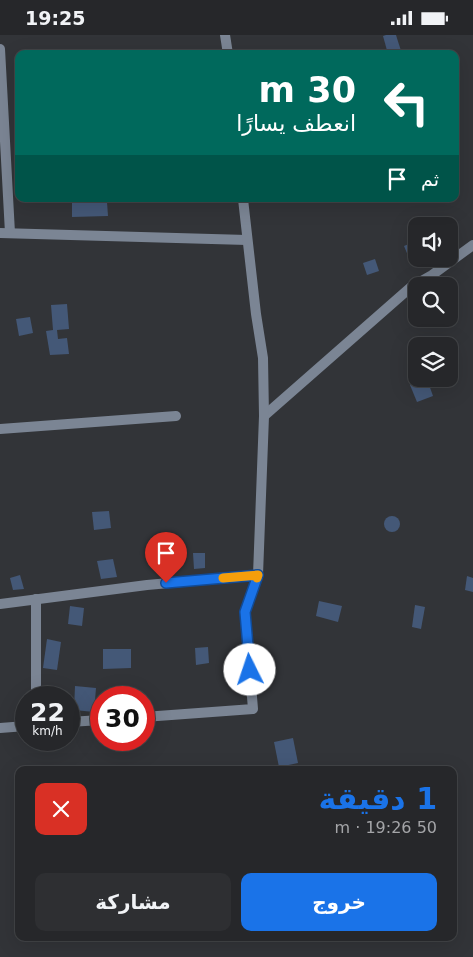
<!DOCTYPE html>
<html lang="ar">
<head>
<meta charset="utf-8">
<style>
  :root { --surface:#26272a; --page:#2e2f32; --text:#f1f3f6; --muted:#a4a5a8; --line:#424447; --accent:#1a73e8 }
  body { margin:0; font-family:"DejaVu Sans",Cairo,sans-serif; background:var(--page); color:var(--text); direction:rtl; height:100vh; display:flex; flex-direction:column; font-size:19px; white-space:nowrap }
  * { box-sizing:border-box; margin:0 }
  p { font-size:16px; color:var(--muted) }
  .icon { flex:none; width:28px; height:28px; fill:none; stroke:currentColor; stroke-width:2; stroke-linecap:round; stroke-linejoin:round }
  .map { position:relative; flex:1; overflow:hidden; direction:ltr }
  .details { position:absolute; left:15px; top:731px; width:442px; height:175px; display:flex; flex-direction:column; background:var(--surface); border-radius:10px; box-shadow:0 5px 20px #0002,0 0 0 1px var(--line); direction:rtl }
  .details>* { flex:none }
  .banner { position:absolute; left:15px; top:15px; width:444px; height:152px; border-radius:10px; box-shadow:0 5px 20px #0002,0 0 0 1px var(--line); direction:rtl; background:#00695c; color:#fff; overflow:hidden }
  .tools { position:absolute; left:408px; top:182px; display:grid; gap:10px }
  .tools a { display:grid; place-items:center; width:50px; height:50px; border-radius:10px; background:var(--surface); box-shadow:0 5px 20px #0002,0 0 0 1px var(--line); font-size:25px }
  .speed { position:absolute; left:15px; top:651px; display:flex; gap:10px; font-size:25px; font-weight:700; text-align:center }
  .speed>* { display:grid; place-content:center; width:65px; height:65px; border-radius:50%; background:var(--surface); box-shadow:0 5px 20px #0002,0 0 0 1px var(--line); line-height:1 }
  .speed small { font-size:12px; font-weight:400 }
  .speed .limit { border:8px solid #d22; background:#fff; color:#111 }
  .pin { position:absolute; display:grid; place-items:center; width:42px; height:42px; color:#fff; margin:-51px -21px; border-radius:50% 50% 50% 0; rotate:-45deg; box-shadow:0 0 5px #0007 }
  .pin .icon { rotate:45deg }
  .me { position:absolute; width:55px; margin:-28px; rotate:356deg; stroke-linejoin:round; filter:drop-shadow(0 0 4px #0008) }
  .turn { display:flex; align-items:center; gap:18px; height:105px; padding:0 20px; font-size:22px }
  .turn .icon { width:65px; height:65px; stroke-width:2.5 }
  .turn b { display:block; font-size:35px; line-height:42px }
  .then { display:flex; align-items:center; height:48px; padding:0 20px; background:#0003; gap:10px; font-size:19px }
  .round { display:grid; place-items:center; flex:none; width:52px; height:52px; border-radius:10px; background:var(--page) }
  .head { display:flex; align-items:center; justify-content:space-between; height:85px; padding:0 20px }
  h1 { font-size:30px; font-weight:800; line-height:38px; color:var(--accent) }
  .primary-button { display:flex; gap:10px; margin-top:auto; padding:10px 20px }
  .primary-button a { flex:1; height:58px; border-radius:10px; background:var(--accent); color:#fff; font-size:20px; font-weight:800; line-height:58px; text-align:center }
  .primary-button a+a { background:var(--page); color:var(--text) }
  .status { display:flex; justify-content:space-between; align-items:center; height:35px; padding:0 25px; background:var(--surface); direction:ltr }
  .status svg { height:14px; fill:currentColor }
  .map>svg:first-child { display:block }
  .building { fill:#445877 }
  .lines { fill:none; stroke-linecap:round; stroke-linejoin:round }
  .minor { stroke:#7b8594; stroke-width:10 }
  .route-casing { stroke:#114b97; stroke-width:12 }
  .route { stroke:#1a73e8; stroke-width:9 }
  .slow { stroke:#f59e0b; stroke-width:9 }
</style>
</head>
<body>
<div class="status"><b>19:25</b><svg viewBox="0 0 49 12"><path d="M0 12V9h3v3zM5 12V6h3v6zM10 12V3h3v9zM15 12V0h3v12zM26 1h20v11H26zM47 4h2v5h-2z"/></svg></div>
<div class="map">
<svg width="473" height="922" viewBox="0 0 473 922">
  <rect width="100%" height="100%" fill="#323438"/>
  <g class="building">
    <path d="M 386,0 L 396,0 L 402,19 L 388,19 L 383,1 Z"/>
    <path d="M 107,167 L 108,181 L 72,182 L 72,168 Z"/>
    <path d="M 416,206 L 416,221 L 409,223 L 404,211 Z"/>
    <path d="M 375,224 L 379,236 L 367,240 L 363,228 Z"/>
    <path d="M 67,269 L 69,294 L 57,295 L 58,304 L 67,303 L 69,319 L 50,320 L 46,296 L 53,295 L 51,270 Z"/>
    <path d="M 30,282 L 33,298 L 19,301 L 16,284 Z"/>
    <path d="M 427,344 L 433,361 L 417,367 L 410,350 Z"/>
    <path d="M 109,476 L 111,493 L 94,495 L 92,477 Z"/>
    <circle cx="392" cy="489" r="8"/>
    <path d="M 193,518 L 205,518 L 205,533 L 194,534 Z"/>
    <path d="M 113,524 L 117,542 L 101,544 L 97,526 Z"/>
    <path d="M 20,540 L 24,554 L 13,555 L 10,543 Z"/>
    <path d="M 467,541 L 473,543 L 473,557 L 465,555 Z"/>
    <path d="M 319,566 L 342,571 L 338,587 L 316,581 Z"/>
    <path d="M 415,570 L 425,572 L 421,594 L 412,592 Z"/>
    <path d="M 70,571 L 84,573 L 82,591 L 68,589 Z"/>
    <path d="M 47,604 L 61,607 L 57,635 L 43,633 Z"/>
    <path d="M 208,612 L 209,628 L 196,630 L 195,613 Z"/>
    <path d="M 103,614 L 131,614 L 131,633 L 103,634 Z"/>
    <path d="M 75,651 L 96,653 L 94,677 L 74,675 Z"/>
    <path d="M 293,703 L 298,728 L 279,732 L 274,707 Z"/>
  </g>
  <g class="lines">
    <g class="minor">
      <path d="M 225,0 L 228,19"/>
      <path d="M 0,14 L 10,198"/>
      <path d="M 0,198 L 247,205"/>
      <path d="M 264,381 L 411,252 L 432,240 L 473,210"/>
      <path d="M 0,394 L 176,381"/>
      <path d="M 0,569 L 147,550 L 258,540"/>
      <path d="M 36,662 L 36,564"/>
      <path d="M 144,682 L 253,674 L 245,577 L 258,540 L 264,381 L 263,323 L 256,279 L 243,164"/>
      <path d="M 69,687 L 101,685"/>
      <path d="M 0,693 L 26,691"/>
    </g>
  </g>
  <g class="lines">
    <g class="route-casing">
      <path id="route" d="M 166,548 L 258,540 L 245,577 L 250,635"/>
    </g>
    <use href="#route" class="route"/>
    <path class="slow" d="M 223,543 L 258,540 L 257,543"/>
  </g>
</svg>
<div class="tools">
<a><svg class="icon" aria-label="sound" viewBox="0 0 24 24"><path d="M4 9h4l5-4v14l-5-4H4zM17 9q2 3 0 6"/></svg></a>
<a><svg class="icon" aria-label="search" viewBox="0 0 24 24"><circle cx="10" cy="10" r="6"/><path d="M15 15l6 6"/></svg></a>
<a><svg class="icon" aria-label="layers" viewBox="0 0 24 24"><path d="M12 4l9 5-9 5-9-5zM3 14l9 5 9-5"/></svg></a>
</div>
<div class="speed"><div>22<small>km/h</small></div><div class="limit">30</div></div>
<div class="pin" style="left:166px;top:548px;background:#d93025"><svg class="icon" aria-label="arrive" viewBox="0 0 24 24"><path d="M6 21V4h12l-3 4 3 4H6"/></svg></div>
<svg class="me" style="left:250px;top:635px" viewBox="-20 -20 40 40"><circle r="19" fill="#fff"/><path d="M0-13L10 11 0 6-10 11z" fill="#1a73e8"/></svg>
<div class="banner">
<div class="turn"><svg class="icon" aria-label="left" viewBox="0 0 24 24"><path d="M17 20v-9H6M10 6l-5 5 5 5"/></svg><div><b>30 m</b>انعطف يسارًا</div></div>
<div class="then">ثم<svg class="icon" aria-label="arrive" viewBox="0 0 24 24"><path d="M6 21V4h12l-3 4 3 4H6"/></svg></div>
</div>
<section class="details">
<div class="head"><div><h1>1 دقيقة</h1><p>50 m · 19:26</p></div><a class="round" style="background:#d93025;color:#fff"><svg class="icon" aria-label="close" viewBox="0 0 24 24"><path d="M6 6l12 12M18 6L6 18"/></svg></a></div>
<div class="primary-button"><a>خروج</a><a>مشاركة</a></div>
</section>
</div>
</body>
</html>
